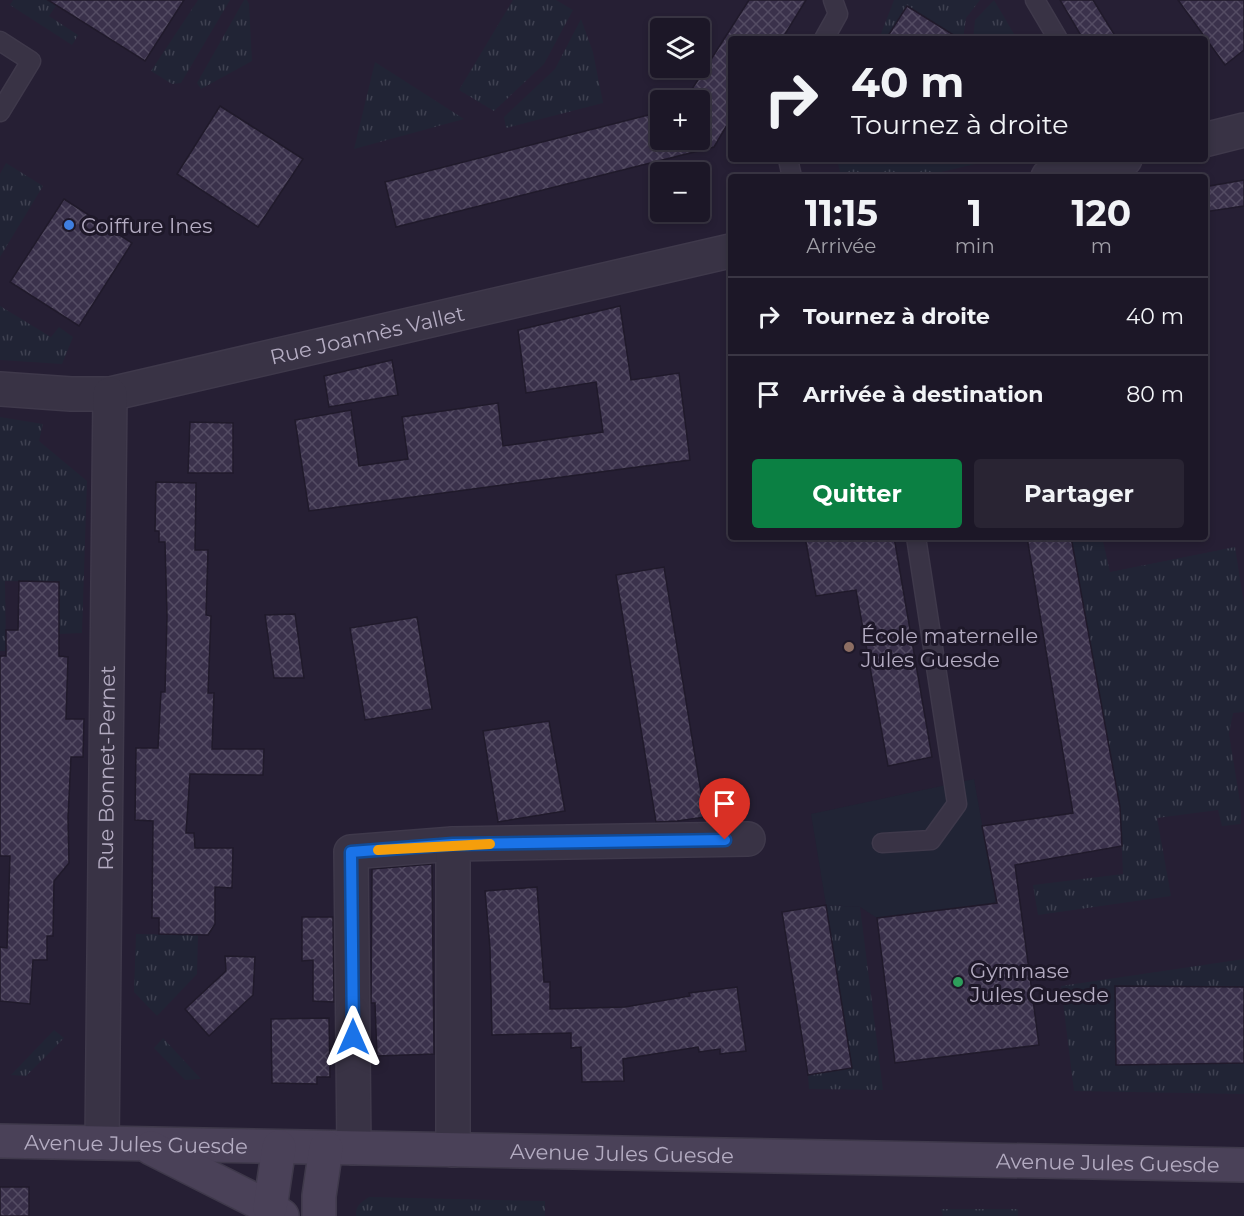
<!DOCTYPE html>
<html lang="fr">
<head>
<meta charset="utf-8">
<style>
  :root { --surface:#1c1727; --page:#292433; --text:#f1f3f6; --muted:#a09fa7; --line:#3a3644; --accent:#0b8043 }
  body { margin:0; font-family:Montserrat,sans-serif; background:var(--page); color:var(--text); height:100vh; display:flex; flex-direction:column; font-size:22px; white-space:nowrap }
  * { box-sizing:border-box; margin:0 }
  p { font-size:20px; color:var(--muted) }
  .icon { flex:none; width:33px; height:33px; fill:none; stroke:currentColor; stroke-width:2; stroke-linecap:round; stroke-linejoin:round }
  .map { position:relative; flex:1; overflow:hidden }
  .details { position:absolute; left:728px; top:174px; width:480px; height:366px; display:flex; flex-direction:column; background:var(--surface); border-radius:6px; box-shadow:0 3px 9px #0003,0 0 0 2px var(--line) }
  .details>* { flex:none }
  .banner { position:absolute; left:728px; top:36px; width:480px; height:126px; border-radius:6px; box-shadow:0 3px 9px #0003,0 0 0 2px var(--line); background:#1c1727; color:var(--text); overflow:hidden }
  .fabs { position:absolute; left:650px; top:18px; display:grid; gap:12px }
  .fabs a { display:grid; place-items:center; width:60px; height:60px; border-radius:6px; background:var(--surface); box-shadow:0 3px 9px #0003,0 0 0 2px var(--line); font-size:30px }
  .pin { position:absolute; display:grid; place-items:center; width:51px; height:51px; color:#fff; margin:-62px -26px; border-radius:50% 50% 50% 0; rotate:-45deg; box-shadow:0 0 6px #0007 }
  .pin .icon { rotate:45deg }
  .me { position:absolute; width:66px; margin:-33px; rotate:0deg; stroke-linejoin:round; filter:drop-shadow(0 0 4px #0008) }
  .turn { display:flex; align-items:center; gap:21px; height:126px; padding:0 24px; font-size:27px }
  .turn .icon { width:78px; height:78px; stroke-width:2.5 }
  .turn b { display:block; font-size:42px; line-height:51px }
  .eta { display:flex; justify-content:space-evenly; align-items:center; height:102px; text-align:center }
  .eta b { font-size:36px; font-weight:700; line-height:42px }
  .action { display:flex; gap:12px; margin-top:auto; padding:12px 24px }
  .action a { flex:1; height:69px; border-radius:6px; background:var(--accent); color:#fff; font-size:24px; font-weight:700; line-height:69px; text-align:center }
  .action a+a { background:var(--page); color:var(--text) }
  ul { padding:0; list-style:none }
  li { display:flex; align-items:center; gap:18px; height:78px; padding:0 24px; border-top:2px solid var(--line) }
  li div { flex:1 }
  li b { display:block; font-size:22px }
  li em { font-style:normal }
  .map>svg:first-child { display:block }
  .grass { fill:url(#grass-tufts) }
  .pitch { fill:#212435 }
  .building { fill:url(#building-cross-hatch); stroke:#201a2b; stroke-width:1.5 }
  .lines { fill:none; stroke-linecap:round; stroke-linejoin:round }
  .lane-casing { stroke:#3f394b; stroke-width:21 }
  .street-casing { stroke:#3f394b; stroke-width:36 }
  .secondary-casing { stroke:#3f394b; stroke-width:36 }
  .lane { stroke:#393345; stroke-width:18 }
  .street { stroke:#393345; stroke-width:33 }
  .secondary { stroke:#4a4158; stroke-width:33 }
  .route-casing { stroke:#114b97; stroke-width:15 }
  .route { stroke:#1a73e8; stroke-width:10 }
  .slow { stroke:#f59e0b; stroke-width:10 }
  .shop-dot { fill:#3f7fe0; stroke:#1e1829; stroke-width:2 }
  .education-dot { fill:#8d6e63; stroke:#1e1829; stroke-width:2 }
  .leisure-dot { fill:#2e9e5b; stroke:#1e1829; stroke-width:2 }
  .labels { text-anchor:middle; dominant-baseline:central; stroke-width:6; stroke-linejoin:round; paint-order:stroke }
  .poi-label { font-size:21px; fill:#b4acc2; stroke:#1e1829; text-anchor:start }
  .street-label { font-size:21px; fill:#b4acc2; stroke:#1e1829 }
</style>
</head>
<body>
<div class="map">
<svg width="1244" height="1216" viewBox="0 0 1244 1216">
  <defs>
    <pattern id="grass-tufts" width="24" height="20" patternUnits="userSpaceOnUse" patternTransform="scale(1.5)"><rect width="24" height="20" fill="#212435"/><path d="M3 7l-1-3M5 7V3M7 7l1-3M15 17l-1-3M17 17v-4M19 17l1-3" fill="none" stroke="#3f4151"/></pattern>
    <pattern id="building-cross-hatch" width="8" height="8" patternUnits="userSpaceOnUse" patternTransform="scale(1.5)"><rect width="8" height="8" fill="#3a314b"/><path d="M0 0l8 8M0 8l8-8" fill="none" stroke="#544c63"/></pattern>
  </defs>
  <rect width="100%" height="100%" fill="#261f34"/>
  <g class="grass">
    <path d="M 13,0 L 60,0 L 49,16 L 78,35 L 72,45 L 10,5 Z"/>
    <path d="M 198,0 L 230,0 L 181,83 L 172,84 L 151,71 Z"/>
    <path d="M 244,0 L 247,0 L 249,4 L 252,61 L 201,89 L 197,83 Z"/>
    <path d="M 513,0 L 556,0 L 573,10 L 544,64 L 494,111 L 459,90 Z"/>
    <path d="M 894,0 L 980,0 L 966,18 L 963,39 L 960,39 L 907,6 L 886,39 L 879,39 Z"/>
    <path d="M 994,0 L 1017,39 L 973,39 L 975,20 Z"/>
    <path d="M 581,19 L 593,52 L 603,103 L 506,128 L 504,117 L 555,69 Z"/>
    <path d="M 375,62 L 464,119 L 354,149 Z"/>
    <path d="M 837,159 L 991,159 L 992,160 L 920,177 L 841,177 Z"/>
    <path d="M 6,163 L 43,186 L 0,257 L 0,174 Z"/>
    <path d="M 0,306 L 51,337 L 59,327 L 73,337 L 62,364 L 0,360 Z"/>
    <path d="M 0,417 L 43,424 L 39,441 L 87,481 L 82,633 L 59,634 L 58,582 L 5,581 L 6,651 L 0,651 Z"/>
    <path d="M 1071,537 L 1102,537 L 1110,572 L 1235,547 L 1244,604 L 1244,712 L 1233,713 L 1229,734 L 1241,808 L 1241,824 L 1222,826 L 1218,810 L 1157,818 L 1171,896 L 1038,915 L 1033,885 L 1123,874 L 1120,807 Z"/>
    <path d="M 826,905 L 860,907 L 883,1090 L 809,1089 L 808,1075 L 852,1067 Z"/>
    <path d="M 136,934 L 198,935 L 197,974 L 157,1016 L 134,992 Z"/>
    <path d="M 1244,959 L 1244,1094 L 1074,1091 L 1061,986 Z"/>
    <path d="M 54,1030 L 64,1038 L 26,1076 L 11,1075 Z"/>
    <path d="M 163,1038 L 201,1079 L 185,1080 L 154,1048 Z"/>
    <path d="M 369,1197 L 545,1201 L 545,1216 L 356,1216 C 355,1206 361,1202 369,1197 Z"/>
    <path d="M 941,1209 L 1018,1209 L 1018,1216 L 943,1216 Z"/>
  </g>
  <path class="pitch" d="M 974,779 L 996,903 L 877,918 L 860,907 L 826,905 L 811,814 Z"/>
  <g class="building">
    <path d="M 48,0 L 184,0 L 145,61 Z"/>
    <path d="M 749,0 L 806,0 L 782,39 L 730,39 L 730,120 L 714,147 L 396,227 L 385,182 L 660,112 L 660,140 L 699,140 L 699,100 L 685,100 Z"/>
    <path d="M 1060,0 L 1093,0 L 1117,39 L 1083,39 Z"/>
    <path d="M 1178,0 L 1244,0 L 1244,50 L 1225,65 Z"/>
    <path d="M 907,6 L 960,39 L 886,39 Z"/>
    <path d="M 220,106 L 303,159 L 258,227 L 177,174 Z"/>
    <path d="M 1244,180 L 1244,206 L 1204,212 L 1204,187 Z"/>
    <path d="M 64,199 L 132,243 L 79,326 L 10,282 Z"/>
    <path d="M 620,306 L 631,380 L 679,373 L 690,460 L 309,511 L 295,420 L 351,410 L 359,466 L 408,459 L 402,417 L 498,403 L 503,446 L 603,432 L 596,382 L 526,393 L 518,330 Z"/>
    <path d="M 392,360 L 398,395 L 329,407 L 324,376 Z"/>
    <path d="M 190,422 L 233,423 L 233,473 L 188,473 Z"/>
    <path d="M 156,482 L 196,483 L 195,550 L 208,550 L 206,615 L 211,616 L 208,693 L 214,693 L 212,749 L 264,749 L 263,775 L 190,774 L 186,833 L 194,833 L 195,848 L 233,848 L 232,888 L 215,887 L 215,924 L 208,935 L 159,934 L 159,918 L 152,918 L 153,821 L 135,820 L 136,748 L 158,748 L 161,692 L 165,692 L 167,616 L 165,542 L 159,542 L 159,531 L 155,531 Z"/>
    <path d="M 805,537 L 894,537 L 932,757 L 888,766 L 856,590 L 816,596 Z"/>
    <path d="M 1027,537 L 1071,537 L 1120,807 L 1122,846 L 1015,865 L 1039,1045 L 895,1063 L 877,918 L 997,903 L 982,826 L 1073,813 Z"/>
    <path d="M 664,567 L 705,817 L 677,821 L 656,822 L 616,575 Z"/>
    <path d="M 19,581 L 59,582 L 59,656 L 68,657 L 66,719 L 84,719 L 83,757 L 71,757 L 68,818 L 69,863 L 54,881 L 53,936 L 47,936 L 47,960 L 33,960 L 30,1004 L 0,1001 L 0,947 L 7,948 L 10,856 L 0,856 L 0,656 L 6,656 L 6,630 L 18,630 Z"/>
    <path d="M 295,614 L 304,678 L 274,678 L 265,615 Z"/>
    <path d="M 417,617 L 432,709 L 365,720 L 350,628 Z"/>
    <path d="M 549,721 L 565,811 L 498,822 L 483,731 Z"/>
    <path d="M 432,864 L 434,1054 L 377,1056 L 375,1003 L 371,1003 L 372,869 Z"/>
    <path d="M 537,887 L 544,982 L 550,982 L 550,1009 L 625,1007 L 690,996 L 689,993 L 737,987 L 746,1051 L 720,1054 L 720,1049 L 699,1052 L 698,1047 L 623,1059 L 624,1081 L 582,1082 L 581,1047 L 571,1048 L 571,1033 L 492,1035 L 490,948 L 485,891 Z"/>
    <path d="M 826,905 L 852,1068 L 808,1075 L 782,912 Z"/>
    <path d="M 302,917 L 333,917 L 334,1002 L 313,1001 L 313,960 L 302,961 Z"/>
    <path d="M 225,956 L 255,957 L 253,995 L 209,1036 L 185,1009 L 226,971 Z"/>
    <path d="M 1115,986 L 1244,987 L 1244,1063 L 1116,1065 Z"/>
    <path d="M 329,1018 L 330,1077 L 317,1077 L 317,1084 L 272,1083 L 271,1019 Z"/>
    <rect x="0" y="1187" width="29" height="29"/>
  </g>
  <g class="lines">
    <g class="lane-casing">
      <g id="lane">
        <path d="M 1035,0 L 1058,39"/>
        <path d="M 824,39 L 838,14 L 833,0"/>
        <path d="M 0,41 L 31,61 L 0,112"/>
        <path d="M 788,159 L 792,177"/>
        <path d="M 882,843 L 931,840 L 957,804 L 916,537"/>
      </g>
    </g>
    <g class="street-casing">
      <g id="street">
        <path d="M 1204,140 L 1244,130"/>
        <path d="M 1048,177 L 1125,159"/>
        <path id="s1" d="M 0,389 L 71,394 L 110,394 L 730,251"/>
        <path id="s2" d="M 102,1143 L 110,394"/>
        <path d="M 354,1148 L 351,852 L 453,844"/>
        <path d="M 453,1150 L 453,844 L 748,839"/>
      </g>
    </g>
    <g class="secondary-casing">
      <g id="secondary">
        <path id="s3" d="M 0,1141 L 1244,1165"/>
        <path d="M 151,1148 L 270,1208 L 282,1216"/>
        <path d="M 270,1208 L 279,1147"/>
        <path d="M 319,1216 L 319,1196 L 326,1148"/>
      </g>
    </g>
    <use href="#lane" class="lane"/>
    <use href="#street" class="street"/>
    <use href="#secondary" class="secondary"/>
  </g>
  <g class="lines">
    <g class="route-casing">
      <path id="route" d="M 353,1037 L 351,852 L 453,844 L 725,840"/>
    </g>
    <use href="#route" class="route"/>
    <path class="slow" d="M 378,850 L 490,844"/>
  </g>
  <circle class="shop-dot" cx="69" cy="225" r="6"/>
  <circle class="education-dot" cx="849" cy="647" r="6"/>
  <circle class="leisure-dot" cx="958" cy="982" r="6"/>
  <g class="labels">
    <g class="poi-label">
      <text x="81" y="225">Coiffure Ines</text>
      <text x="861" y="635">École maternelle<tspan x="861" dy="24">Jules Guesde</tspan></text>
      <text x="970" y="970">Gymnase<tspan x="970" dy="24">Jules Guesde</tspan></text>
    </g>
    <g class="street-label">
      <text stroke="none"><textPath href="#s1" startOffset="374">Rue Joannès Vallet</textPath></text>
      <text stroke="none"><textPath href="#s2" startOffset="375">Rue Bonnet-Pernet</textPath></text>
      <text stroke="none"><textPath href="#s3" startOffset="136">Avenue Jules Guesde</textPath></text>
      <text stroke="none"><textPath href="#s3" startOffset="622">Avenue Jules Guesde</textPath></text>
      <text stroke="none"><textPath href="#s3" startOffset="1108">Avenue Jules Guesde</textPath></text>
    </g>
  </g>
</svg>
<div class="fabs">
<a><svg class="icon" aria-label="layers" viewBox="0 0 24 24"><path d="M12 4l9 5-9 5-9-5zM3 14l9 5 9-5"/></svg></a>
<a>+</a>
<a>−</a>
</div>
<div class="pin" style="left:725px;top:840px;background:#d93025"><svg class="icon" aria-label="arrive" viewBox="0 0 24 24"><path d="M6 21V4h12l-3 4 3 4H6"/></svg></div>
<svg class="me" style="left:353px;top:1037px" viewBox="-20 -20 40 40"><path d="M0-17L14 15 0 8-14 15z" fill="#1a73e8" stroke="#fff" stroke-width="4"/></svg>
<div class="banner">
<div class="turn"><svg class="icon" aria-label="right" viewBox="0 0 24 24"><path d="M7 20v-9h11M14 6l5 5-5 5"/></svg><div><b>40 m</b>Tournez à droite</div></div>
</div>
<section class="details">
<div class="eta">
<div><b>11:15</b><p>Arrivée</p></div>
<div><b>1</b><p>min</p></div>
<div><b>120</b><p>m</p></div>
</div>
<ul>
<li><svg class="icon" aria-label="right" viewBox="0 0 24 24"><path d="M7 20v-9h11M14 6l5 5-5 5"/></svg><div><b>Tournez à droite</b></div><em>40 m</em></li>
<li><svg class="icon" aria-label="arrive" viewBox="0 0 24 24"><path d="M6 21V4h12l-3 4 3 4H6"/></svg><div><b>Arrivée à destination</b></div><em>80 m</em></li>
</ul>
<div class="action"><a>Quitter</a><a>Partager</a></div>
</section>
</div>
</body>
</html>
